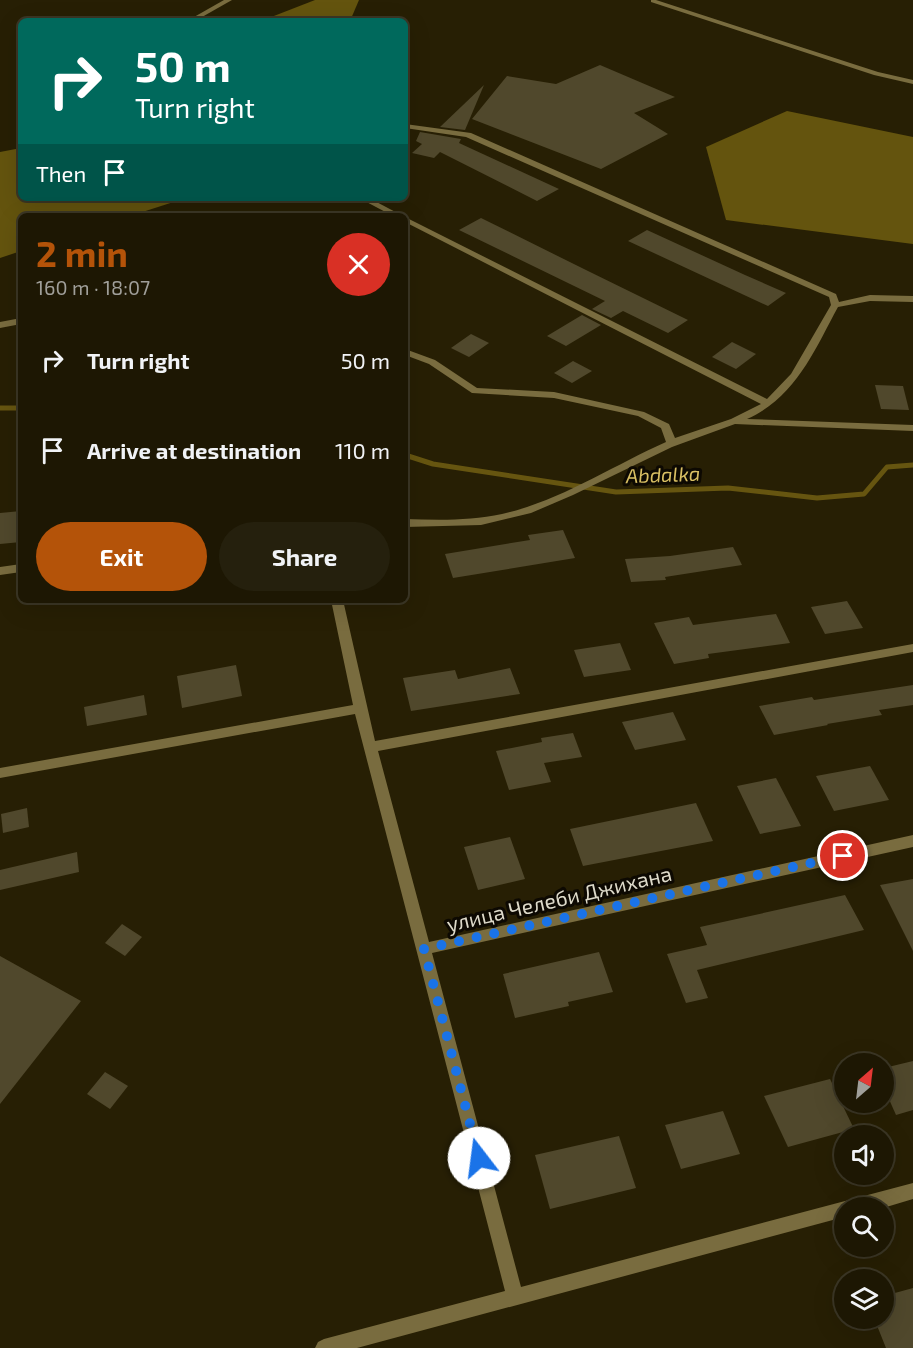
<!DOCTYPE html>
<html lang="en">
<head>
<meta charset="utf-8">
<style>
  :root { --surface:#1d1703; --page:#25200d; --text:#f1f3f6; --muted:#a09f9a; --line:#3b3625; --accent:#b45309 }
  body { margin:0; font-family:"Exo 2",sans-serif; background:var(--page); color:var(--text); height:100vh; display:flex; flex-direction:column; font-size:22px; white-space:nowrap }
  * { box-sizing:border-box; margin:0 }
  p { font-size:20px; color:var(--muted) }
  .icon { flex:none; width:33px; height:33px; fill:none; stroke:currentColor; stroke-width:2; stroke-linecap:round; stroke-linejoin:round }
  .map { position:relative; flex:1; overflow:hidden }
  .details { position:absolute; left:18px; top:213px; width:390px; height:390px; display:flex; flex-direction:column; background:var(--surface); border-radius:9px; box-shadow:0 6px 24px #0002,0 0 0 2px var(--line) }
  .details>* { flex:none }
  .hud { position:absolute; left:18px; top:18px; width:390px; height:183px; border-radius:9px; box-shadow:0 6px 24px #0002,0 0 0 2px var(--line); background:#00695c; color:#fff; overflow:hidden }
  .needle { width:39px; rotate:28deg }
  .buttons { position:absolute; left:834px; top:1053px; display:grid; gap:12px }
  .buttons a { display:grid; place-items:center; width:60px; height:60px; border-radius:50%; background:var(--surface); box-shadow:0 6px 24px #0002,0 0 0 2px var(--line); font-size:30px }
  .pin { position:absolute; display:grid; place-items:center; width:51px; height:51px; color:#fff; margin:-26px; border:3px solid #fff; border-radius:50%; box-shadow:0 2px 6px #0007 }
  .me { position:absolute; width:66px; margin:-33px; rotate:345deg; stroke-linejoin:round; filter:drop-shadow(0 0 4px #0008) }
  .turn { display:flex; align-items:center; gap:21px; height:126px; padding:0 18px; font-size:27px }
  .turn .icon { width:78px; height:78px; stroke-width:2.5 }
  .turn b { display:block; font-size:42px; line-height:51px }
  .then { display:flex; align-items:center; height:57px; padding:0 18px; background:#0003; gap:12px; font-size:22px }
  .round { display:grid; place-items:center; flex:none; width:63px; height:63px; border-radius:32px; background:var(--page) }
  .head { display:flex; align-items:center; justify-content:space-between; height:102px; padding:0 18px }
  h1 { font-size:36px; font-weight:700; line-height:45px; color:var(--accent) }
  .action { display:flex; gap:12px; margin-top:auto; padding:12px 18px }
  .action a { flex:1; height:69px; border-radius:36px; background:var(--accent); color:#fff; font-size:24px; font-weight:700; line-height:69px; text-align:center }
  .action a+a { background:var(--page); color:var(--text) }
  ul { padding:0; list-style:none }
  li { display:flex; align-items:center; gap:18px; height:90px; padding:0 18px }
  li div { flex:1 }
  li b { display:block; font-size:22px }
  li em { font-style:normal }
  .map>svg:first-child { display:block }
  .forest { fill:#64540e }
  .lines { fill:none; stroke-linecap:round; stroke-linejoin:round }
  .stream { stroke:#665510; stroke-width:5 }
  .building { fill:#50482c }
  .lane { fill:#796c3f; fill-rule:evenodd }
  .street { fill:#796c3f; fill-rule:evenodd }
  .route { stroke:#1a73e8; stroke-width:10; stroke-dasharray:0 18 }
  .labels { text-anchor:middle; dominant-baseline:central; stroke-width:6; stroke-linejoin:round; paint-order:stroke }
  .water-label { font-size:20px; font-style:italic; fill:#d9bf63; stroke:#0d0902 }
  .near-street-label { font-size:21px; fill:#dedaca; stroke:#0d0902 }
</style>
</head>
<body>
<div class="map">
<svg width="913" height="1348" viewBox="0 0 913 1348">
  <rect width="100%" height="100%" fill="#271f04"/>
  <g class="forest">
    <path d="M 315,0 L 359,0 L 350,21 L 261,21 Z"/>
    <path d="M 787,111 L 913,137 L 913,244 L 726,220 L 706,147 Z"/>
    <path d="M 21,148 L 21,198 L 186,198 L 130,216 L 21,216 L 21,251 L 0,258 L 0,152 Z"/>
  </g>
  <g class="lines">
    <g class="stream">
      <path d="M 0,408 L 21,408"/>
      <path d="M 405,455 L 433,464 L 616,492 L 728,488 L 817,498 L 864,494 L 887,467 L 913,465"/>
    </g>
  </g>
  <g class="building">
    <path d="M 600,65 L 675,97 L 634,113 L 668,134 L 601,169 L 472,119 L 507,76 L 556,84 Z"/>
    <path d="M 484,85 L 465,130 L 440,127 Z"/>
    <path d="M 420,132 L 461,139 L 459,143 L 559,189 L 537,201 L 440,152 L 434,158 L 412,153 L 422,144 L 416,141 Z"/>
    <path d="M 481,218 L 588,271 L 688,320 L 668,333 L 623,311 L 611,318 L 592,309 L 605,301 L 459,230 Z"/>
    <path d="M 647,230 L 745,275 L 786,293 L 768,306 L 628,241 Z"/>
    <path d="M 582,315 L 601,325 L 566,346 L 547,336 Z"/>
    <path d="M 471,334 L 489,343 L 469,357 L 451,348 Z"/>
    <path d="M 732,342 L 756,354 L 736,369 L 712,357 Z"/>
    <path d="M 573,361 L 592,371 L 572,383 L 554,373 Z"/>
    <path d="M 875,385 L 903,386 L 909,410 L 881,409 Z"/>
    <path d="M 21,511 L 21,542 L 0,544 L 0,513 Z"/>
    <path d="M 563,530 L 575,558 L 453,578 L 445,554 L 530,540 L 528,535 Z"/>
    <path d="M 733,547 L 742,565 L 665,577 L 666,580 L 631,582 L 625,559 L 670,556 Z"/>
    <path d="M 847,601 L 863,628 L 825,634 L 811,607 Z"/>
    <path d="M 776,614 L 790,643 L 708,654 L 709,658 L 674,664 L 654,623 L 689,617 L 693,625 Z"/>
    <path d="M 620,643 L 631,670 L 584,677 L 574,650 Z"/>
    <path d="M 236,665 L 242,696 L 182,708 L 177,676 Z"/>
    <path d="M 510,668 L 520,694 L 411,711 L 403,678 L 455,670 L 458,679 Z"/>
    <path d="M 913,685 L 913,705 L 879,710 L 882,715 L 827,724 L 828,725 L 774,735 L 759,706 L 812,697 L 814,700 Z"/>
    <path d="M 144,695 L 147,715 L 87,726 L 84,707 Z"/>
    <path d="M 673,712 L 686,740 L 635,750 L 622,722 Z"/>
    <path d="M 573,733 L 582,757 L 544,763 L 551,782 L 509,790 L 496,751 L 542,742 L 541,738 Z"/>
    <path d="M 870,766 L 889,800 L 834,811 L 816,776 Z"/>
    <path d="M 776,778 L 801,826 L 760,834 L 737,786 Z"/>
    <path d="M 696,803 L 713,841 L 583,866 L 570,829 Z"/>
    <path d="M 27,808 L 29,827 L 3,833 L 1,814 Z"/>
    <path d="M 510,837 L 525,879 L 478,890 L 464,847 Z"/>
    <path d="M 77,852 L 79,872 L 0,890 L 0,870 Z"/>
    <path d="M 913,879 L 913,951 L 880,885 Z"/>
    <path d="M 845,895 L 864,930 L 697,970 L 708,998 L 686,1003 L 667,954 L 707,945 L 700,927 Z"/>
    <path d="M 122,924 L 142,937 L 125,956 L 105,943 Z"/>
    <path d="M 599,952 L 613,992 L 568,1002 L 569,1006 L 515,1018 L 503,974 Z"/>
    <path d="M 0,956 L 81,1001 L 0,1104 Z"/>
    <path d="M 913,1061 L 913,1110 L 896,1115 L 884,1088 L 884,1068 Z"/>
    <path d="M 105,1072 L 128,1086 L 110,1109 L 87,1094 Z"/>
    <path d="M 830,1079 L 854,1129 L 788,1147 L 764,1096 Z"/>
    <path d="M 723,1111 L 740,1154 L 681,1169 L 665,1125 Z"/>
    <path d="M 619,1136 L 636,1188 L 550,1209 L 535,1155 Z"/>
    <path d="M 913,1288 L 913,1348 L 886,1348 L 874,1318 L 884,1318 L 884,1296 Z"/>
  </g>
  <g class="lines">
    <g class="lane">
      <path d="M 224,0 L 232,0 L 195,21 L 187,21 Z"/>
      <path d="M 651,0 L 656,0 L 878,72 L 913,80 L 913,84 L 874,75 L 651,2 Z"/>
    </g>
    <g class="street">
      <path d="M 405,124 L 471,133 L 836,294 L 839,302 L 870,295 L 913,296 L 913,302 L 870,301 L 838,307 C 814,351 796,397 747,419 L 913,425 L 913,431 L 735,424 L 672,447 L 573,495 L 531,513 L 481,525 L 405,527 L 405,519 C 437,520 470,521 502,514 C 560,501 612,466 666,442 L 661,428 L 638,416 L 554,398 L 472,393 L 429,364 L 405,355 L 405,349 L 435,360 L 477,388 L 554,392 L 644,412 L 669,424 L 675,438 L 731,419 L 761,404 L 405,222 L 405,217 L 767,399 L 791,374 L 831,305 L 829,297 L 466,137 L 405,128 Z"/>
      <path d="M 359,198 L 369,198 L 403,216 L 393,216 Z"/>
      <path d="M 21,318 L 21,324 L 0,328 L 0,322 Z"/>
      <path d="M 21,564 L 21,572 L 0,575 L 0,567 Z"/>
      <path d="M 331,600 L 343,600 L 375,741 L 913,644 L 913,652 L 378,751 L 429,942 L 913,835 L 913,847 L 432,953 L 521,1287 L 913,1183 L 913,1199 L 883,1208 L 844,1208 L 844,1217 L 357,1348 L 315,1348 L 318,1342 L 324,1339 L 505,1291 L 355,714 L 0,778 L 0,768 L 353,705 Z"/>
    </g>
  </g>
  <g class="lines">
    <path class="route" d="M 479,1158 L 424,949 L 843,856"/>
  </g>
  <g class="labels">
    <g class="water-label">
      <text transform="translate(663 474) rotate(-2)">Abdalka</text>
    </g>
    <g class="near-street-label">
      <text transform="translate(559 898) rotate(-13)">улица Челеби Джихана</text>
    </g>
  </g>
</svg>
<div class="buttons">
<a><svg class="needle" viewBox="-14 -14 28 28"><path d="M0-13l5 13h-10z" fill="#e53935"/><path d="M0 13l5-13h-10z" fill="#a09f9a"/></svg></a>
<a><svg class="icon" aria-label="sound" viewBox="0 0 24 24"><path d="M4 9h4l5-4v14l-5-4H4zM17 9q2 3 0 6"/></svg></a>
<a><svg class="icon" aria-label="search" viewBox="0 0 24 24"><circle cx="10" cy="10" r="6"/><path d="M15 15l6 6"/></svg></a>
<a><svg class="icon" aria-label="layers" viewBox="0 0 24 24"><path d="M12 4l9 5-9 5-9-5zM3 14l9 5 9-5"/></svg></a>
</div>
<div class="pin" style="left:843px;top:856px;background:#d93025"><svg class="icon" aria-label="arrive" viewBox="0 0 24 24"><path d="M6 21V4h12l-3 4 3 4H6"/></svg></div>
<svg class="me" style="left:479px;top:1158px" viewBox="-20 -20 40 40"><circle r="19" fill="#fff"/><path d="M0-13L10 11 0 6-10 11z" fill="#1a73e8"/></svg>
<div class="hud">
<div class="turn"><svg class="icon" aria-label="right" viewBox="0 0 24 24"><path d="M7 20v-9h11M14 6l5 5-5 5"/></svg><div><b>50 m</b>Turn right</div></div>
<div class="then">Then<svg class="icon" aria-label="arrive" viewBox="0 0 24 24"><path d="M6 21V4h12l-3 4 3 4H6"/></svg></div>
</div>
<section class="details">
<div class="head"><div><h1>2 min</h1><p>160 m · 18:07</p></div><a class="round" style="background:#d93025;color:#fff"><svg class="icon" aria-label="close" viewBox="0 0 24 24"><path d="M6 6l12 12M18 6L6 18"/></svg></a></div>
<ul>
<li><svg class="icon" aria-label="right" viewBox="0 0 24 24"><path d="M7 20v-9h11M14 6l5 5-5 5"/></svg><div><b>Turn right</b></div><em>50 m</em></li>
<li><svg class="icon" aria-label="arrive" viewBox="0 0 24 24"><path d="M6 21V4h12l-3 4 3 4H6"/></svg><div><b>Arrive at destination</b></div><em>110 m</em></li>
</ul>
<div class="action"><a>Exit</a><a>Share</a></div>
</section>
</div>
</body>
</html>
